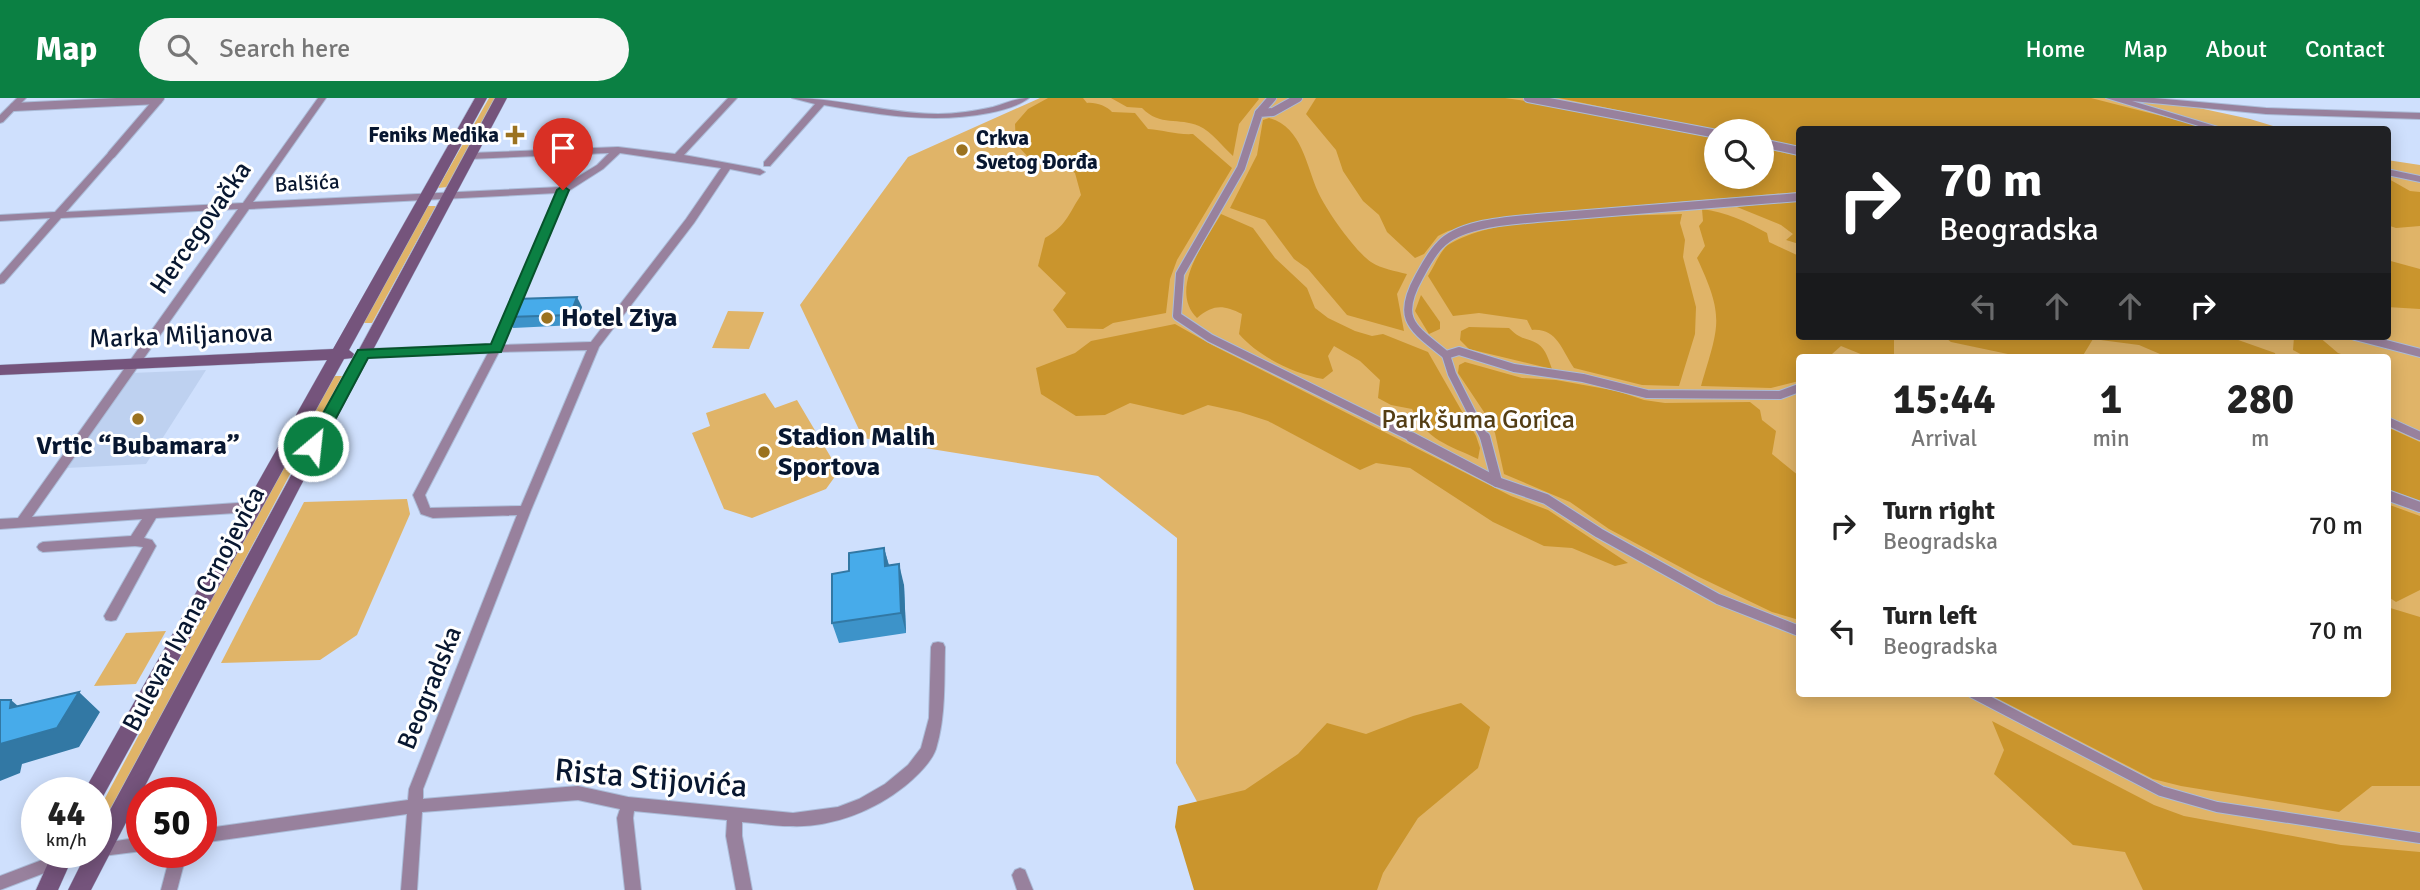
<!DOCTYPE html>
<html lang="en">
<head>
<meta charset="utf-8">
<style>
  :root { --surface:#fff; --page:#f6f6f6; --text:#222; --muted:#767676; --accent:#0b8043 }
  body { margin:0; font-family:Signika,sans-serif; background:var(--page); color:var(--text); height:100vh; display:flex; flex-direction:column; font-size:26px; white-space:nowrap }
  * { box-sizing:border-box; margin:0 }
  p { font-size:23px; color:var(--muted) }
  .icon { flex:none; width:38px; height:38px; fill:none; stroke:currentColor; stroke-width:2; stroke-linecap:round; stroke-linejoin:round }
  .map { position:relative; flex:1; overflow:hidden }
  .drawer { position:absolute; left:1796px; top:256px; width:595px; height:343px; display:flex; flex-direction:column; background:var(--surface); border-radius:7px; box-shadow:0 4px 18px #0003 }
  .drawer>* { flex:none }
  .top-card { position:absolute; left:1796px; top:28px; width:595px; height:214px; border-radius:7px; box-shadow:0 4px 18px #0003; background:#202124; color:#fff; overflow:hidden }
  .fabs { position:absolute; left:1704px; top:21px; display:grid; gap:14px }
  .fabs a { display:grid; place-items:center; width:70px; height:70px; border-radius:50%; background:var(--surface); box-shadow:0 4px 18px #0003; font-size:35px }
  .speed { position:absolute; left:21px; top:679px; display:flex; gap:14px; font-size:35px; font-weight:700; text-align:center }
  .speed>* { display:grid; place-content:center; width:91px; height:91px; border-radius:50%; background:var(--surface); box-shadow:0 4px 18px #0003; line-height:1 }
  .speed small { font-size:18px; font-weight:400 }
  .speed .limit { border:10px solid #d22; background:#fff; color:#111 }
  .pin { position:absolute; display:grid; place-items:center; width:60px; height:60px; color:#fff; margin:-72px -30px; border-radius:50% 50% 50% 0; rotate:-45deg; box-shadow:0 0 7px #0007 }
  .pin .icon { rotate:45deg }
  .me { position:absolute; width:77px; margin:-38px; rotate:28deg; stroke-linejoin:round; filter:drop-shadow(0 0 5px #0008) }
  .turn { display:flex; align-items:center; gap:24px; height:147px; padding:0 28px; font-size:32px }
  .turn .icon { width:91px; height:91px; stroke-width:2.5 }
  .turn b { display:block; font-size:49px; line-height:60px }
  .lanes { display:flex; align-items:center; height:66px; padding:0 28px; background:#0003; justify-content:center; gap:35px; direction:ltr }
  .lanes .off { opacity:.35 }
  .eta { display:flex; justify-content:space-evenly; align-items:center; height:119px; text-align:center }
  .eta b { font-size:42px; font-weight:700; line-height:49px }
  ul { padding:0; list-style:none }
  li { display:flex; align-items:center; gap:21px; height:105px; padding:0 28px }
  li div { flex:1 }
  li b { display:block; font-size:26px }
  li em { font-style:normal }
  header { display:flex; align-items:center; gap:42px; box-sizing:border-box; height:98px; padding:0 35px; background:var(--accent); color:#fff }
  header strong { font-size:33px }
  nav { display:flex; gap:38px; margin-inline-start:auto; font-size:24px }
  .search { width:490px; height:63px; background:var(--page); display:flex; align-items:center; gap:18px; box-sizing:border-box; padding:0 24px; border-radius:38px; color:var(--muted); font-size:26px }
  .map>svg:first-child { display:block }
  .built { fill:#bed1f0 }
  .green { fill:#e0b468; fill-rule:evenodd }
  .forest { fill:#ca952d }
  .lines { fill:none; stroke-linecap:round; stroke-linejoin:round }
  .pedestrian-far1-casing { stroke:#abbcd8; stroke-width:10 }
  .pedestrian-casing { stroke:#abbcd8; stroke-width:12 }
  .minor-casing { stroke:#abbcd8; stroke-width:2 }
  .secondary-casing { stroke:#abbcd8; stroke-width:1 }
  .pedestrian-far1 { stroke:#98819d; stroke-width:8 }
  .pedestrian { stroke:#98819d; stroke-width:10 }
  .minor { fill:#98819d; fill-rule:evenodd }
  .secondary { fill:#75547c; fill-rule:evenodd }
  .wall { fill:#3d93c9 }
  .shaded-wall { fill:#3278a4 }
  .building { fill:#47abea; stroke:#3278a4; stroke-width:2 }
  .route { fill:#0b8043; stroke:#07532c; stroke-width:2 }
  .poi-dot { fill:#9b721f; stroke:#fff; stroke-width:2.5 }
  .labels { text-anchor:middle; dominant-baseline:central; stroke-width:6; stroke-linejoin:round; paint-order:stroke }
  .far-poi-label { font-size:21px; font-weight:bold; fill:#081730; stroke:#fff; text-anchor:end }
  .far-street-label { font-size:21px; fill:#081730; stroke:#fff }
  .street-label { font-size:26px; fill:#081730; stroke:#fff }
  .poi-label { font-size:26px; font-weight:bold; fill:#081730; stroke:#fff; text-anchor:start }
  .park-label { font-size:26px; fill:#543e15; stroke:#fff }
  .near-street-label { font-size:32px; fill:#081730; stroke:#fff }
</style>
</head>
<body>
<header>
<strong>Map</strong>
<div class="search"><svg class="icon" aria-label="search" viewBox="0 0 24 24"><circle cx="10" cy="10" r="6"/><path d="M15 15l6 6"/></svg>Search here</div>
<nav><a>Home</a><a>Map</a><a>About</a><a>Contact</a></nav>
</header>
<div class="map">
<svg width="2420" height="792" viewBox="0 0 2420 792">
  <rect width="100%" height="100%" fill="#cfe0fd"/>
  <path class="built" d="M 206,272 L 146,366 L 66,370 L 131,275 Z"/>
  <g class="green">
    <path d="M 489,0 L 496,0 L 447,89 L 438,90 Z"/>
    <path d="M 1040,0 L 2153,0 L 2250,21 L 2283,31 L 1799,32 L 1799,238 L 2387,238 L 2387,62 L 2420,67 L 2420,792 L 1245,792 L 1176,665 L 1177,440 L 1098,378 L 863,340 L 800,207 L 908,59 ZM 1717,33 L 1762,33 L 1762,79 L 1717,79 ZM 1799,259 L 2387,259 L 2387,595 L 1799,595 Z"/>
    <path d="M 427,108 L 436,108 L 372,225 L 362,225 Z"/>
    <path d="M 728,213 L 764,214 L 749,251 L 712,250 Z"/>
    <path d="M 331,278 L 342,278 L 110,716 L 96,717 Z"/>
    <path d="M 765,295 L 775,310 L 797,302 L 839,373 L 826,391 L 752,420 L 724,411 L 692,335 L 710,328 L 706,315 Z"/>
    <path d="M 407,401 L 410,416 L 357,537 L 320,562 L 221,565 L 304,404 Z"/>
    <path d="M 166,533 L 136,586 L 94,588 L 126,535 Z"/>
  </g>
  <g class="forest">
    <path d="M 1048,0 L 1083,0 L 1087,5 C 1095,4 1107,8 1112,14 L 1135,15 L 1148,31 C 1164,32 1177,37 1193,36 L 1232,70 L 1177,162 L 1170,181 L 1166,215 L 1113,225 L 1103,231 L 1067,230 L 1053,212 L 1066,195 L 1038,168 L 1045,140 C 1066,128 1068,117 1081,97 L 1075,75 L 1057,64 L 1030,61 L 1016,46 L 1015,26 L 1028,11 Z"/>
    <path d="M 1111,0 L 1258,0 L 1259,1 L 1239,26 L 1233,58 C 1222,48 1212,34 1199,28 C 1179,19 1160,29 1142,10 L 1127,9 Z"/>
    <path d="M 1316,0 L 1505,0 L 1534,4 L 1717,41 L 1717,79 L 1762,79 L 1762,50 L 1799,58 L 1799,94 L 1511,118 L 1448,133 L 1438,138 L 1424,156 L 1415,160 L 1387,134 L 1379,117 L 1363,103 L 1343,73 L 1336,52 L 1306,16 Z"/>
    <path d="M 1559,0 L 2091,0 L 2212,31 L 1799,32 L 1799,50 L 1762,42 L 1762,33 L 1719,33 Z"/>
    <path d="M 1269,20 C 1302,29 1306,67 1318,94 C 1326,112 1355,153 1371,164 C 1382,171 1395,173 1407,176 L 1397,196 L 1404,233 L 1347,217 L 1308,171 L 1294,161 L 1265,122 L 1230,110 L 1257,57 L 1263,22 Z"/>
    <path d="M 2387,80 L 2410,93 L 2420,94 L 2420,128 L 2396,130 L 2387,127 Z"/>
    <path d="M 1791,103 L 1799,104 L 1799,146 L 1786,142 L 1793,136 L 1781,127 L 1737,109 Z"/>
    <path d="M 1702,111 C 1726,114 1747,124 1767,135 L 1769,144 L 1799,158 L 1799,238 L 1894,238 L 1894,259 L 1868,259 L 1841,248 L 1832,256 L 1799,259 L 1799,283 L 1771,290 L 1701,288 C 1719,227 1725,220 1697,160 L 1705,148 L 1699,128 L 1703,123 Z"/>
    <path d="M 1221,116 L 1253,130 L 1275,160 L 1307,190 L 1315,210 L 1328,220 L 1355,233 L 1372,238 L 1383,236 L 1428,254 L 1476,338 L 1480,350 L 1478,361 C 1448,347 1426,342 1412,311 L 1391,307 L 1378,300 L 1380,282 L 1360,263 L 1334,248 L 1328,258 L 1333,273 L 1323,281 C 1293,275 1259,259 1239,236 L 1242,216 C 1223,207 1214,206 1197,220 C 1168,191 1205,144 1221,116 Z"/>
    <path d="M 1682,116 L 1680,125 L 1685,142 L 1683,159 L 1696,209 L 1695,236 L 1679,288 L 1642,287 L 1574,270 C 1561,251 1557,230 1532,232 L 1527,222 L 1479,215 L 1453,218 L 1428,178 C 1434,169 1440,153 1448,147 C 1497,115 1622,119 1682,116 Z"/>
    <path d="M 2387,162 L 2420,171 L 2420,211 L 2387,209 Z"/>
    <path d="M 1421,197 L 1440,224 L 1440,231 L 1429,236 L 1415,213 Z"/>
    <path d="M 1175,226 L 1212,247 L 1511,398 L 1548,412 L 1628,465 L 1615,468 L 1572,450 L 1544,448 L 1493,424 L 1410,370 L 1376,365 L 1360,372 L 1268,323 L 1240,314 L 1208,307 L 1183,317 L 1130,305 L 1105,317 L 1076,318 L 1041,296 L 1036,270 L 1075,255 L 1091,243 Z"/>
    <path d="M 1469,229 L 1509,230 C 1522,243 1526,239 1538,246 C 1546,251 1549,263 1552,271 L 1469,251 L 1460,242 L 1461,233 Z"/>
    <path d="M 1943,238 L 2227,238 L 2275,255 L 2276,259 L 2167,259 L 2139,247 L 2093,241 L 2082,259 L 2022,259 L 1951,244 Z"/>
    <path d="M 2318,238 L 2338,255 L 2350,259 L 2306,259 L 2293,252 L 2294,239 Z"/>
    <path d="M 1465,264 L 1522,280 L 1556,282 L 1617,293 L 1644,302 L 1665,305 L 1750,304 L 1760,312 L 1762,322 L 1776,333 L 1772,356 L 1799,378 L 1799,522 L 1772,514 L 1697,478 L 1609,431 L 1570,404 L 1504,376 L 1495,335 L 1484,314 L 1458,275 L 1459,267 Z"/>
    <path d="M 2387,329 L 2420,344 L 2420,403 L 2387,391 Z"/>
    <path d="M 2387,406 L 2420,418 L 2420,492 L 2396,504 L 2387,498 Z"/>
    <path d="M 2387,509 L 2420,519 L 2420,688 L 2372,688 L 2339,714 L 2181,688 L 2153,681 L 1987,595 L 2387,595 Z"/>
    <path d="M 1461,605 L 1490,629 L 1478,670 L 1418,720 L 1383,775 L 1377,792 L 1194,792 L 1175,729 L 1178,708 L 1245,692 L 1298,656 L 1327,625 L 1366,636 L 1413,618 Z"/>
    <path d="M 1992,623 L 2154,707 L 2184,718 L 2341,747 L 2420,754 L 2420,792 L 2143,792 L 2125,754 L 2073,747 L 1994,676 L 2004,652 Z"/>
  </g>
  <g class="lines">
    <g class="pedestrian-far1-casing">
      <g id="pedestrian-far1">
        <path d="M 1298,0 L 1273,14 L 1259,15 L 1241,70 L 1180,176 L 1177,218 L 1210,240 L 1415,341"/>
        <path d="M 1528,0 L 1717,36"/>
        <path d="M 14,9 L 158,2"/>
        <path d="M 1259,15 L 1272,0"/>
        <path d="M 1762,45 L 1799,53"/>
        <path d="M 112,56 L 160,0"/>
        <path d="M 1799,99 L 1537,120 C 1509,123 1460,125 1440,147 C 1431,156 1425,168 1419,179 C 1395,222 1413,230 1446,257 L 1459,253 L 1514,270 L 1583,280 L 1647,296 L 1780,297 L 1799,290"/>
        <path d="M 2355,238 L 2420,255"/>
        <path d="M 1446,257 L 1452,276 L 1485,341"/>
        <path d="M 2387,323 L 2420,338"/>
      </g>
    </g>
    <g class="pedestrian-casing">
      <g id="pedestrian">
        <path d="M 1411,339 L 1497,384 L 1546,401 L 1599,435 L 1718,501 L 1799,533"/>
        <path d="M 1485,339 L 1497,384"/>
        <path d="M 2387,397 L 2420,409"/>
        <path d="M 1973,595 L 2161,693 L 2217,709 L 2420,740"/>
      </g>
    </g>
    <g class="minor-casing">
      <g id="minor">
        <path d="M 17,0 L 26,0 L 3,24 L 0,25 L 0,17 Z"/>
        <path d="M 318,0 L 326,0 L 253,104 L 561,89 L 597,67 L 609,55 L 470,61 L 465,58 L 470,55 L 618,49 L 675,56 L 728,0 L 737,0 L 684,57 L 760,71 L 765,74 L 760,77 L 730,71 L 694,125 L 599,249 L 531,412 L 423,691 L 423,701 L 578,688 L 628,699 L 793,715 L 838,709 L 859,701 L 885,686 L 908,667 L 921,650 L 929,620 L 931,549 L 933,545 L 938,544 L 943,545 L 945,549 C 944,583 946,618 936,651 C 931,665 917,678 905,688 C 874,713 831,730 790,728 C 774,728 758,725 742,724 L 742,738 L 752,792 L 736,792 L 726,738 L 727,722 L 634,713 L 633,720 L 641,792 L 625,792 L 617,720 L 620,711 L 578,702 L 422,714 L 417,792 L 401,792 L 407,716 L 201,745 L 201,731 L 408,702 L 409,691 L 517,417 L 433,420 L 421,416 L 413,397 L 488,255 L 363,259 L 357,255 L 363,251 L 492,247 L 557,95 L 249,111 L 32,419 L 252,404 L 256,406 L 258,409 L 252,414 L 156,420 L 144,440 L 152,442 L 156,448 L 116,522 L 111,523 L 106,522 L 104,518 L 143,449 L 135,448 L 43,454 L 39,452 L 37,449 L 39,446 L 43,444 L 131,438 L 142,421 L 0,431 L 0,421 L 18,420 L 238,111 L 61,120 L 4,185 L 0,186 L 0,177 L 50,120 L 0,123 L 0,117 L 55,114 L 109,54 L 115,54 L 115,58 L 66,114 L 243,105 ZM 620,55 L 721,70 L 686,121 L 591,244 L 503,247 L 567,94 L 603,71 ZM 587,252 L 521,408 L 430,410 L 425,397 L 499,254 Z"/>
        <path d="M 792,0 C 841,0 889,16 938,16 C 956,16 975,13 993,9 C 1006,5 1016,0 1029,0 C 1019,8 1003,12 989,15 C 934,26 879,17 824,7 L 770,68 L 764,68 L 764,64 L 815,6 Z"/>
        <path d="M 2106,0 L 2154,0 L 2266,10 L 2420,15 L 2420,21 L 2266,16 L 2132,3 L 2228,32 L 2212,32 Z"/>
        <path d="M 2387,71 L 2420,78 L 2420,84 L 2387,77 Z"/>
        <path d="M 142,739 L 142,753 L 95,759 L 60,769 L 0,792 L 0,778 L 63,754 L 96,754 L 97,746 Z"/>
        <path d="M 171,754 L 187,754 L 177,792 L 161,792 Z"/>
        <path d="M 1020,770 L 1025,772 L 1033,792 L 1017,792 L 1012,777 L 1015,772 Z"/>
      </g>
    </g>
    <g class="secondary-casing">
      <g id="secondary">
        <path d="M 475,0 L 487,0 L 349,252 L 354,256 L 352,260 L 344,261 L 101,702 L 96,704 L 96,695 L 84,695 L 87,688 L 327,262 L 0,277 L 0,267 L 333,251 Z"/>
        <path d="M 495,0 L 507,0 L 300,389 L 91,792 L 68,792 L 87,754 L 96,754 L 96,738 Z"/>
        <path d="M 53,754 L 75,754 L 58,792 L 36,792 Z"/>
      </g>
    </g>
    <use href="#pedestrian-far1" class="pedestrian-far1"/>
    <use href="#pedestrian" class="pedestrian"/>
    <use href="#minor" class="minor"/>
    <use href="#secondary" class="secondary"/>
  </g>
  <g class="wall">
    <path d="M 582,209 L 575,227 L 513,230 L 508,219 Z"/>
    <path d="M 884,450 L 889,468 L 904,487 L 906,535 L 839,545 L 832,525 Z"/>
  </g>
  <g class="shaded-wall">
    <path d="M 577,199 L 582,209 L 575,227 L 570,217 Z"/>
    <path d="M 884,450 L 890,471 L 885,468 Z"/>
    <path d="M 899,466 L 904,487 L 906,535 L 901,515 Z"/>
    <path d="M 79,594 L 100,614 L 79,649 L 22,666 L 20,675 L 0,683 L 0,646 Z"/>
    <path d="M 11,602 L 34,622 L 10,610 Z"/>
  </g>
  <g class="building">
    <path d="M 577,199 L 570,217 L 508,219 L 515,201 Z"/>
    <path d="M 884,450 L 885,468 L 899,466 L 901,515 L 832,525 L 832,476 L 849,473 L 849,455 Z"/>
    <path d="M 79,594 L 57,630 L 0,646 L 0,602 L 11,602 L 10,610 Z"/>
  </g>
  <path class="route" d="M 563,88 L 569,92 L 501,254 L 368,260 L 319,352 L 308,352 L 305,348 L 358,252 L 491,246 L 557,92 Z"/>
  <g class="poi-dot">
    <path d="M511.5 26.5h7v7h7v7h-7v7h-7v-7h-7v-7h7z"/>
    <circle cx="962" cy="52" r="7"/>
    <circle cx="547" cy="220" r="7"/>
    <circle cx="138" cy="321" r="7"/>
    <circle cx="764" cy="354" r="7"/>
  </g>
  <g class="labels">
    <g class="far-poi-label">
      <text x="499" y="37">Feniks Medika</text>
      <text x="976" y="40" text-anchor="start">Crkva<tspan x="976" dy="24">Svetog Đorđa</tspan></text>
    </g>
    <g class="far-street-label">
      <text transform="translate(307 85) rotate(-3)">Balšića</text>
    </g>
    <g class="street-label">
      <text transform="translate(201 130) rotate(-55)">Hercegovačka</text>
      <text transform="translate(181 238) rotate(-2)">Marka Miljanova</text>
      <text transform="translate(194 511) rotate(-62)">Bulevar Ivana Crnojevića</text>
      <text transform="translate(430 590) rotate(-68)">Beogradska</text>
    </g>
    <g class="poi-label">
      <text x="561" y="220">Hotel Ziya</text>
      <text x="778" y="339">Stadion Malih<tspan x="778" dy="30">Sportova</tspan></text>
      <text x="138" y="348" text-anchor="middle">Vrtic “Bubamara”</text>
    </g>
    <g class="park-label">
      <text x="1478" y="322">Park šuma Gorica</text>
    </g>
    <g class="near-street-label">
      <text transform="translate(651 680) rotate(5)">Rista Stijovića</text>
    </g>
  </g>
</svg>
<div class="fabs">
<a><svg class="icon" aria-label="search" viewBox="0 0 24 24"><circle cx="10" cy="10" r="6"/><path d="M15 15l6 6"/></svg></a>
</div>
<div class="speed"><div>44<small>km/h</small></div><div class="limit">50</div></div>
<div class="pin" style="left:563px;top:92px;background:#d93025"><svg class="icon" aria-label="arrive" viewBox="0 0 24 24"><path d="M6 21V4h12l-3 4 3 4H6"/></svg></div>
<svg class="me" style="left:313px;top:348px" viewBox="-20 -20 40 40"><circle r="17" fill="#0b8043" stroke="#fff" stroke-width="3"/><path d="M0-11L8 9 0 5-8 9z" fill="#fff"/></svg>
<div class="top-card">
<div class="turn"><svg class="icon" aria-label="right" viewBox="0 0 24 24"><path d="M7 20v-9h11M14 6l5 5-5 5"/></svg><div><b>70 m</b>Beogradska</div></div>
<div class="lanes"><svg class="icon off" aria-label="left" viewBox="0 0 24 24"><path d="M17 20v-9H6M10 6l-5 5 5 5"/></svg><svg class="icon off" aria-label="ahead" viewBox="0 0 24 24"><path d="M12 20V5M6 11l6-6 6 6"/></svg><svg class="icon off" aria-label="ahead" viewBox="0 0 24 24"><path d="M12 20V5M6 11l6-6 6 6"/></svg><svg class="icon" aria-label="right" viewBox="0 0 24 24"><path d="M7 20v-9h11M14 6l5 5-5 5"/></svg></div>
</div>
<section class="drawer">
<div class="eta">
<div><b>15:44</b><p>Arrival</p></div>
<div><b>1</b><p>min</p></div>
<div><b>280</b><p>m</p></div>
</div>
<ul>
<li><svg class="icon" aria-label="right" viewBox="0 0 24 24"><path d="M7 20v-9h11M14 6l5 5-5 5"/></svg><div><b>Turn right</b><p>Beogradska</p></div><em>70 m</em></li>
<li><svg class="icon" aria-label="left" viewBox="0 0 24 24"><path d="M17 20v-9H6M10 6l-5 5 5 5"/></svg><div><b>Turn left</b><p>Beogradska</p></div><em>70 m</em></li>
</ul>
</section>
</div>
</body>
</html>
